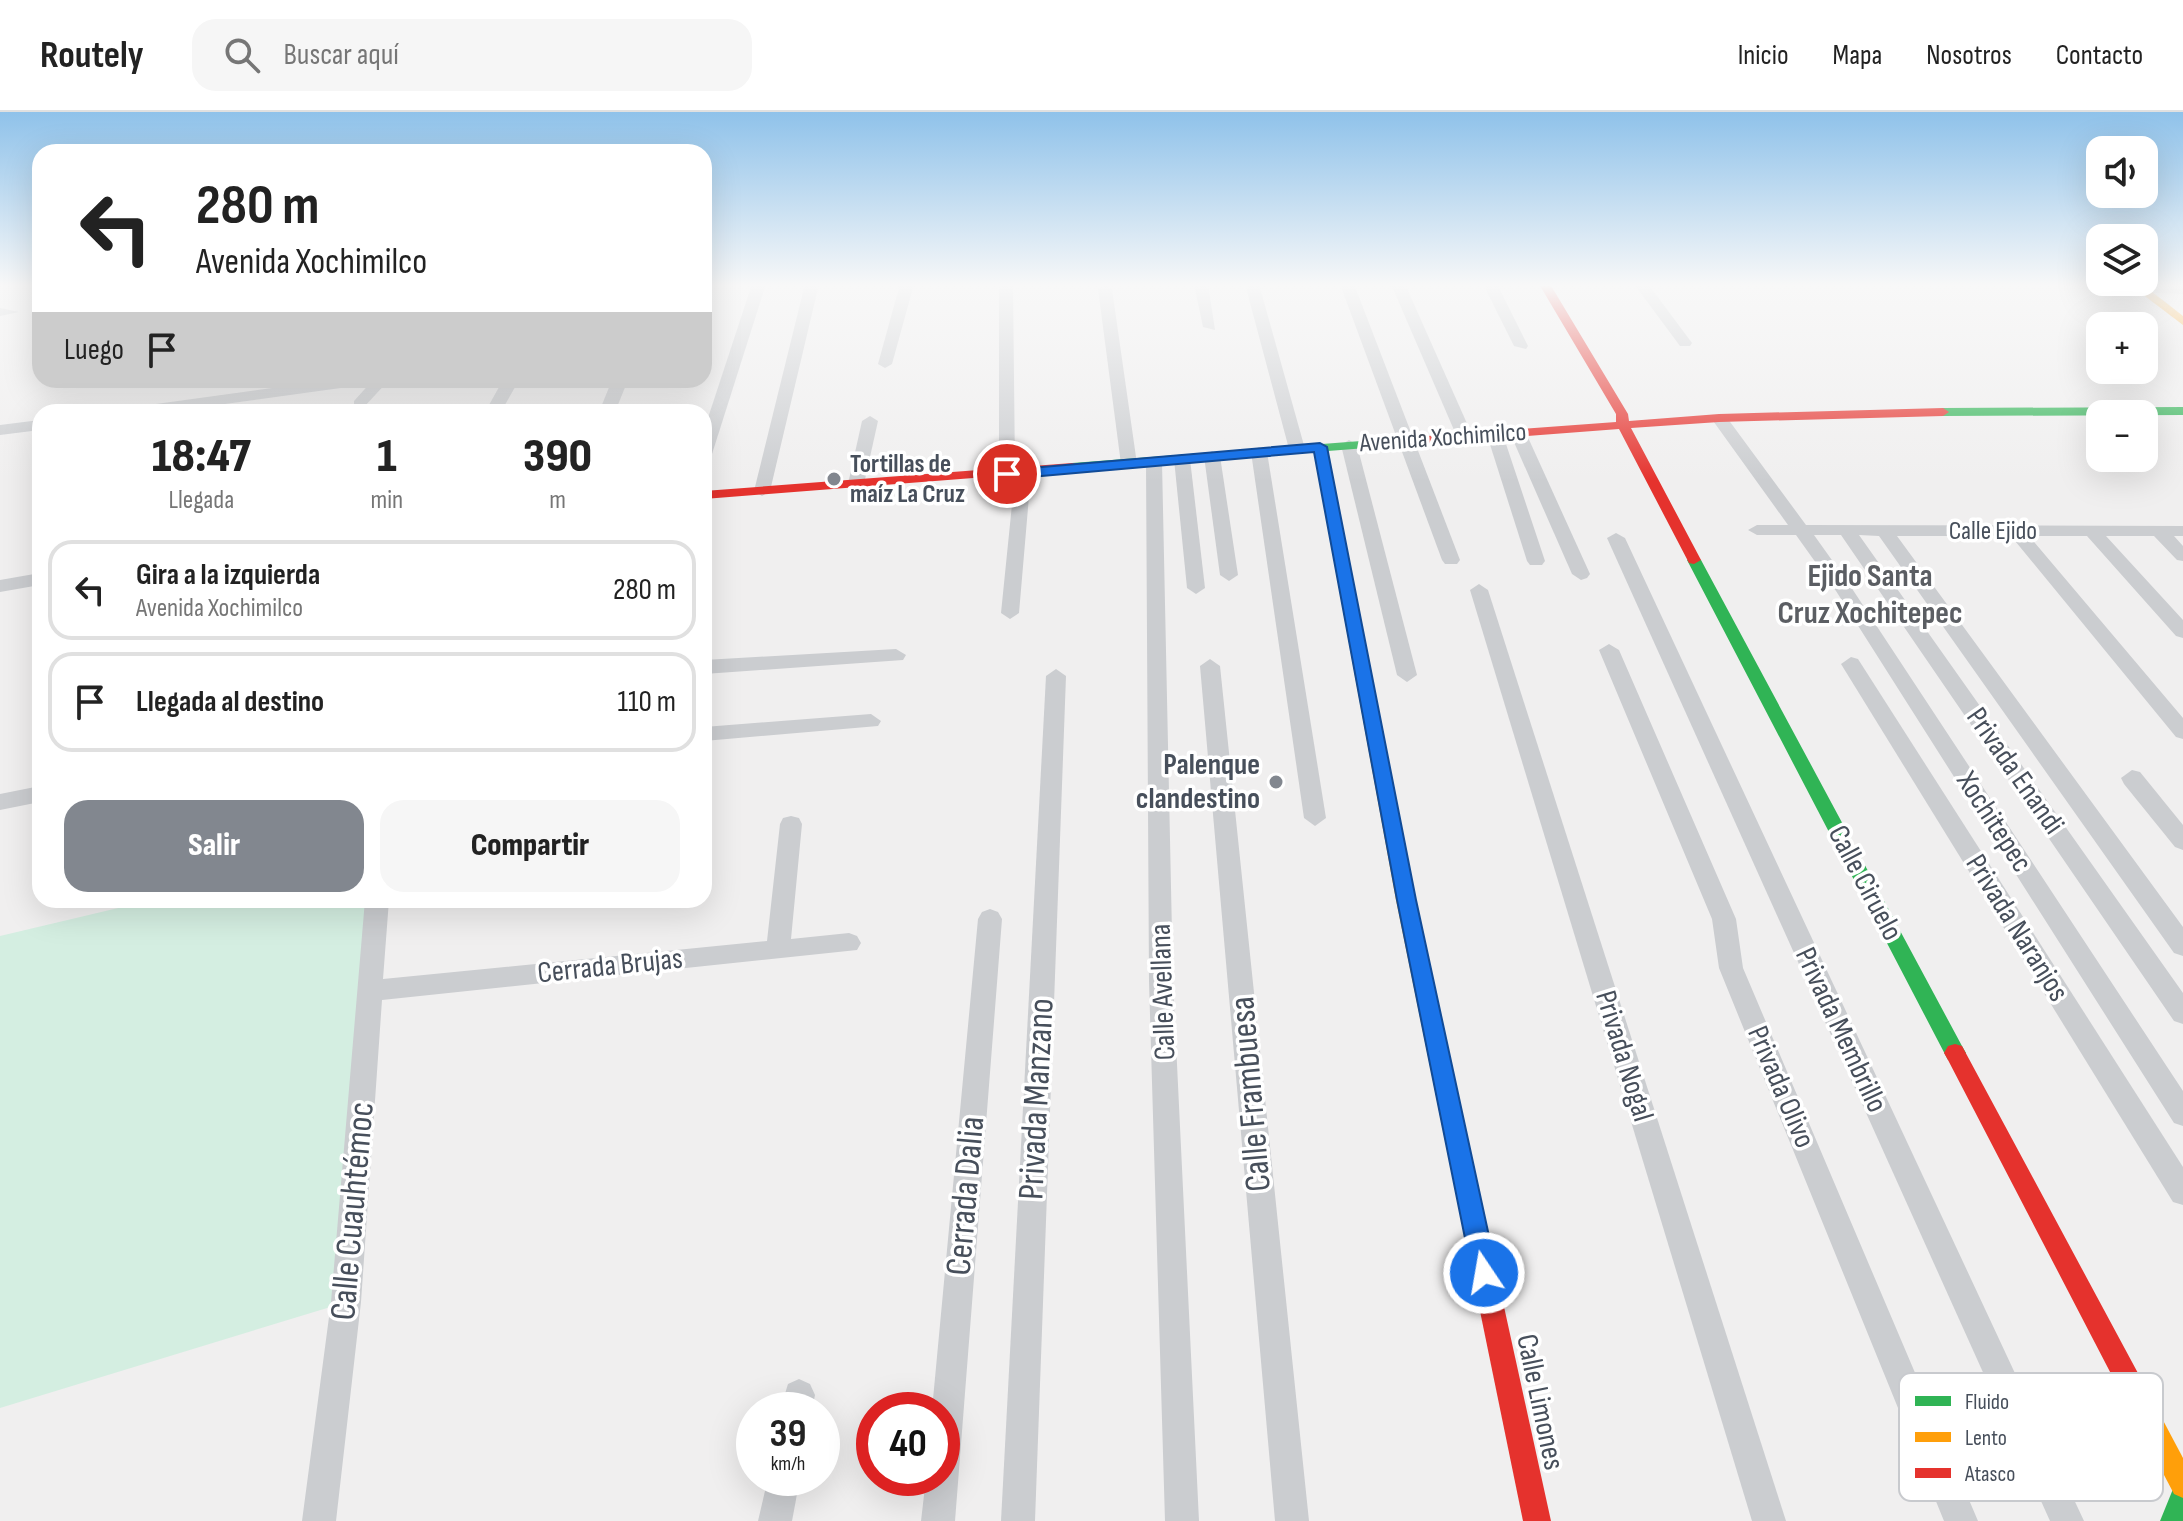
<!DOCTYPE html>
<html lang="es">
<head>
<meta charset="utf-8">
<style>
  :root { --surface:#fff; --page:#f6f6f6; --text:#222; --muted:#767676; --line:#e0e0e0; --accent:#82878f }
  body { margin:0; font-family:"Sofia Sans Condensed",sans-serif; background:var(--page); color:var(--text); height:100vh; display:flex; flex-direction:column; font-size:30px; white-space:nowrap }
  * { box-sizing:border-box; margin:0 }
  p { font-size:26px; color:var(--muted) }
  .icon { flex:none; width:44px; height:44px; fill:none; stroke:currentColor; stroke-width:2; stroke-linecap:round; stroke-linejoin:round }
  .map { position:relative; flex:1; overflow:hidden }
  .side { position:absolute; left:32px; top:292px; width:680px; height:504px; display:flex; flex-direction:column; background:var(--surface); border-radius:24px; box-shadow:0 8px 32px #0002 }
  .side>* { flex:none }
  .guide { position:absolute; left:32px; top:32px; width:680px; height:244px; border-radius:24px; box-shadow:0 8px 32px #0002; background:#fff; color:var(--text); overflow:hidden }
  .buttons { position:absolute; left:2086px; top:24px; display:grid; gap:16px }
  .buttons a { display:grid; place-items:center; width:72px; height:72px; border-radius:16px; background:var(--surface); box-shadow:0 8px 32px #0002; font-size:40px }
  .speed { position:absolute; left:736px; top:1280px; display:flex; gap:16px; font-size:40px; font-weight:700; text-align:center }
  .speed>* { display:grid; place-content:center; width:104px; height:104px; border-radius:50%; background:var(--surface); box-shadow:0 8px 32px #0002; line-height:1 }
  .speed small { font-size:20px; font-weight:400 }
  .speed .limit { border:12px solid #d22; background:#fff; color:#111 }
  .pin { position:absolute; display:grid; place-items:center; width:68px; height:68px; color:#fff; margin:-34px; border:4px solid #fff; border-radius:50%; box-shadow:0 2px 8px #0007 }
  .me { position:absolute; width:88px; margin:-44px; rotate:348deg; stroke-linejoin:round; filter:drop-shadow(0 0 6px #0008) }
  .turn { display:flex; align-items:center; gap:28px; height:168px; padding:0 32px; font-size:36px }
  .turn .icon { width:104px; height:104px; stroke-width:2.5 }
  .turn b { display:block; font-size:56px; line-height:68px }
  .then { display:flex; align-items:center; height:76px; padding:0 32px; background:#0003; gap:16px; font-size:30px }
  .eta { display:flex; justify-content:space-evenly; align-items:center; height:136px; text-align:center }
  .eta b { font-size:48px; font-weight:800; line-height:56px }
  .button { display:flex; gap:16px; margin-top:auto; padding:16px 32px }
  .button a { flex:1; height:92px; border-radius:24px; background:var(--accent); color:#fff; font-size:32px; font-weight:800; line-height:92px; text-align:center }
  .button a+a { background:var(--page); color:var(--text) }
  ul { padding:0; list-style:none }
  li { display:flex; align-items:center; gap:24px; height:100px; margin:0 16px 12px; padding:0 16px; border:4px solid var(--line); border-radius:24px }
  li div { flex:1 }
  li b { display:block; font-size:30px }
  li em { font-style:normal }
  header { display:flex; align-items:center; gap:48px; box-sizing:border-box; height:112px; padding:0 40px; background:var(--surface); border-bottom:2px solid var(--line) }
  header strong { font-size:38px }
  nav { display:flex; gap:44px; margin-inline-start:auto; font-size:28px }
  .search { width:560px; height:72px; background:var(--page); display:flex; align-items:center; gap:20px; box-sizing:border-box; padding:0 28px; border-radius:24px; color:var(--muted); font-size:30px }
  .map>svg:first-child { display:block }
  .green { fill:#d4eee1 }
  .lines { fill:none; stroke-linecap:round; stroke-linejoin:round }
  .street { fill:#cbcdd0; fill-rule:evenodd }
  .fast { fill:#30b455; fill-rule:evenodd }
  .slow { fill:#ff9f0a; fill-rule:evenodd }
  .jam { fill:#e5322d; fill-rule:evenodd }
  .route { fill:#1a73e8; stroke:#114b97; stroke-width:2 }
  .poi-dot { fill:#82878f; stroke:#fff; stroke-width:3 }
  .labels { text-anchor:middle; dominant-baseline:central; stroke-width:7; stroke-linejoin:round; paint-order:stroke }
  .far-street-label { font-size:26px; fill:#474f5b; stroke:#fff }
  .far-poi-label { font-size:26px; font-weight:bold; fill:#474f5b; stroke:#fff; text-anchor:start }
  .poi-label { font-size:30px; font-weight:bold; fill:#474f5b; stroke:#fff; text-anchor:end }
  .street-label { font-size:30px; fill:#474f5b; stroke:#fff }
  .neighbourhood-label { font-size:32px; font-weight:bold; fill:#5b5e63; stroke:#fff }
  .near-street-label { font-size:36px; fill:#474f5b; stroke:#fff }
  .key { fill:#fff; stroke:#c8cace; stroke-width:2 }
  .key-label { font-size:22px; fill:#474f5b }
</style>
</head>
<body>
<header>
<strong>Routely</strong>
<div class="search"><svg class="icon" aria-label="search" viewBox="0 0 24 24"><circle cx="10" cy="10" r="6"/><path d="M15 15l6 6"/></svg>Buscar aquí</div>
<nav><a>Inicio</a><a>Mapa</a><a>Nosotros</a><a>Contacto</a></nav>
</header>
<div class="map">
<svg width="2183" height="1409" viewBox="0 0 2183 1409">
  <rect width="100%" height="100%" fill="#f0efef"/>
  <path class="green" d="M 152,788 L 373,788 L 337,1193 L 0,1296 L 0,824 Z"/>
  <g class="lines">
    <g class="street">
      <path d="M 752,172 L 766,172 L 712,342 L 704,347 L 704,318 Z"/>
      <path d="M 805,172 L 819,172 L 770,379 L 762,384 L 754,379 Z"/>
      <path d="M 900,172 L 914,172 L 892,252 L 885,256 L 878,252 Z"/>
      <path d="M 999,172 L 1013,172 L 1015,360 L 1023,356 L 1031,361 L 1019,501 L 1010,507 L 1001,501 L 1015,363 L 1007,367 L 999,362 Z"/>
      <path d="M 1194,172 L 1208,172 L 1215,218 L 1203,215 Z"/>
      <path d="M 1245,172 L 1259,172 L 1305,337 L 1303,340 L 1289,337 Z"/>
      <path d="M 1340,172 L 1354,172 L 1460,448 L 1457,452 L 1445,452 L 1442,448 Z"/>
      <path d="M 1391,172 L 1405,172 L 1473,325 L 1471,328 L 1457,325 Z"/>
      <path d="M 1483,172 L 1497,172 L 1528,234 L 1526,237 L 1514,234 Z"/>
      <path d="M 1634,172 L 1648,172 L 1692,231 L 1690,234 L 1680,234 Z"/>
      <path d="M 1105,173 L 1112,177 L 1137,352 L 1129,357 L 1121,352 L 1098,177 Z"/>
      <path d="M 2142,173 L 2183,174 L 2183,182 L 2137,180 L 2137,174 Z"/>
      <path d="M 0,196 L 19,200 L 0,204 Z"/>
      <path d="M 330,268 L 363,269 L 355,274 L 167,300 L 126,300 L 134,295 Z"/>
      <path d="M 373,268 L 389,268 L 364,295 L 354,295 L 354,289 Z"/>
      <path d="M 503,268 L 519,268 L 501,300 L 485,300 Z"/>
      <path d="M 612,268 L 628,268 L 615,300 L 599,300 Z"/>
      <path d="M 1713,303 L 1725,303 L 1806,413 L 2183,414 L 2183,424 L 2174,424 L 2183,434 L 2183,449 L 2177,448 L 2154,424 L 2106,424 L 2183,508 L 2183,526 L 2176,524 L 2087,424 L 2029,424 L 2183,606 L 2183,627 L 2176,625 L 2011,424 L 1897,424 L 2183,815 L 2183,844 L 2174,841 L 1879,424 L 1859,423 L 2183,881 L 2183,912 L 2174,909 L 1841,423 L 1814,423 L 1849,472 L 2183,979 L 2183,1014 L 2174,1011 L 1836,479 L 1796,423 L 1757,423 L 1748,418 L 1757,413 L 1788,413 L 1711,306 Z"/>
      <path d="M 870,304 L 878,309 L 864,372 L 856,377 L 848,372 L 862,309 Z"/>
      <path d="M 40,308 L 40,318 L 0,323 L 0,313 Z"/>
      <path d="M 1518,316 L 1526,321 L 1590,462 L 1587,466 L 1581,468 L 1572,462 L 1510,321 Z"/>
      <path d="M 1495,318 L 1503,323 L 1545,449 L 1542,453 L 1530,453 L 1527,449 L 1487,323 Z"/>
      <path d="M 1349,328 L 1357,333 L 1417,563 L 1407,570 L 1397,563 L 1341,333 Z"/>
      <path d="M 1259,335 L 1267,340 L 1326,706 L 1315,714 L 1304,706 L 1251,340 Z"/>
      <path d="M 1212,339 L 1220,344 L 1238,463 L 1229,469 L 1220,463 L 1204,344 Z"/>
      <path d="M 1182,342 L 1190,347 L 1205,476 L 1196,482 L 1187,476 L 1174,347 Z"/>
      <path d="M 1154,345 L 1162,350 L 1173,869 L 1199,1409 L 1165,1409 L 1149,869 L 1146,350 Z"/>
      <path d="M 1616,421 L 1625,426 L 2084,1409 L 2050,1409 L 1607,426 Z"/>
      <path d="M 40,461 L 40,473 L 0,480 L 0,468 Z"/>
      <path d="M 1479,472 L 1488,478 L 1786,1409 L 1752,1409 L 1470,478 Z"/>
      <path d="M 1609,532 L 1619,538 L 1736,807 L 1743,856 L 1978,1409 L 1944,1409 L 1719,856 L 1712,807 L 1599,538 Z"/>
      <path d="M 896,537 L 906,543 L 903,548 L 704,562 L 704,548 Z"/>
      <path d="M 1851,545 L 1858,547 L 2183,1055 L 2183,1093 L 2173,1090 L 1841,552 Z"/>
      <path d="M 1210,547 L 1220,554 L 1309,1409 L 1275,1409 L 1200,554 Z"/>
      <path d="M 1056,557 L 1066,564 L 1035,1409 L 1001,1409 L 1046,564 Z"/>
      <path d="M 871,602 L 881,609 L 878,614 L 704,629 L 704,615 Z"/>
      <path d="M 2132,658 L 2140,660 L 2183,713 L 2183,738 L 2175,735 L 2124,672 L 2121,666 Z"/>
      <path d="M 40,674 L 40,690 L 0,698 L 0,682 Z"/>
      <path d="M 791,704 L 799,706 L 802,712 L 791,827 L 849,821 L 857,824 L 861,831 L 857,838 L 382,888 L 361,1190 L 336,1409 L 302,1409 L 331,1190 L 365,788 L 389,788 L 383,867 L 767,829 L 780,712 L 783,706 Z"/>
      <path d="M 990,797 L 998,800 L 1002,807 L 955,1409 L 921,1409 L 926,1366 L 942,1366 L 942,1298 L 932,1298 L 978,807 L 982,800 Z"/>
      <path d="M 799,1267 L 810,1272 L 815,1283 L 812,1298 L 780,1298 L 788,1272 Z"/>
      <path d="M 768,1366 L 800,1366 L 792,1409 L 758,1409 Z"/>
    </g>
    <g class="fast">
      <path d="M 2183,295 L 2183,303 L 1943,304 L 1937,300 L 1943,296 Z"/>
      <path d="M 1400,326 L 1405,327 L 1405,333 L 1072,359 L 1065,355 L 1072,351 Z"/>
      <path d="M 1694,444 L 1701,448 L 1962,934 L 1966,941 L 1962,948 L 1955,950 L 1948,948 L 1687,448 Z"/>
      <path d="M 2183,1374 L 2183,1409 L 2160,1409 L 2173,1377 Z"/>
    </g>
    <g class="slow">
      <path d="M 2129,172 L 2142,172 L 2183,204 L 2183,213 Z"/>
      <path d="M 1320,331 L 1327,335 L 1416,788 L 1460,994 L 1457,1001 L 1449,1004 L 1441,1001 L 1438,994 L 1396,788 L 1313,335 Z"/>
      <path d="M 2130,1259 L 2139,1263 L 2183,1346 L 2183,1386 L 2174,1382 L 2121,1281 L 2117,1272 L 2121,1263 Z"/>
    </g>
    <g class="jam">
      <path d="M 1539,172 L 1550,172 L 1628,302 L 1629,309 L 1719,302 L 1943,296 L 1949,300 L 1943,304 L 1719,310 L 1631,316 L 1701,448 L 1694,452 L 1689,451 L 1619,317 L 1400,334 L 1393,330 L 1400,326 L 1616,310 L 1616,302 Z"/>
      <path d="M 1072,351 L 1077,352 L 1077,358 L 704,387 L 704,379 Z"/>
      <path d="M 1955,932 L 1962,934 L 2139,1263 L 2143,1272 L 2139,1281 L 2130,1285 L 2121,1281 L 1948,948 L 1944,941 L 1948,934 Z"/>
      <path d="M 1449,984 L 1457,987 L 1460,994 L 1551,1409 L 1523,1409 L 1438,994 L 1441,987 Z"/>
    </g>
  </g>
  <linearGradient id="sky" x2="0" y2="1"><stop stop-color="#8fc2ea"/><stop offset="0.47" stop-color="#f8f8f8"/><stop offset="1" stop-color="#f8f8f8" stop-opacity="0"/></linearGradient>
  <rect width="2183" height="369" fill="url(#sky)"/>
  <path class="route" d="M 1320,331 L 1327,335 L 1416,788 L 1497,1161 L 1493,1169 L 1484,1173 L 1476,1169 L 1472,1161 L 1397,788 L 1314,340 L 1007,367 L 1000,362 L 1007,358 Z"/>
  <g class="poi-dot">
    <circle cx="834" cy="367" r="8"/>
    <circle cx="1276" cy="670" r="8"/>
  </g>
  <g class="labels">
    <g class="far-street-label">
      <text transform="translate(1443 326) rotate(-4)">Avenida Xochimilco</text>
      <text x="1993" y="419">Calle Ejido</text>
    </g>
    <g class="far-poi-label">
      <text x="850" y="352">Tortillas de<tspan x="850" dy="30">maíz La Cruz</tspan></text>
    </g>
    <g class="poi-label">
      <text x="1260" y="653">Palenque<tspan x="1260" dy="34">clandestino</tspan></text>
    </g>
    <g class="street-label">
      <text transform="translate(2015 659) rotate(55)">Privada Enandi</text>
      <text transform="translate(1994 710) rotate(57)">Xochitepec</text>
      <text transform="translate(1865 771) rotate(62)">Calle Ciruelo</text>
      <text transform="translate(2017 816) rotate(58)">Privada Naranjos</text>
      <text transform="translate(610 854) rotate(-6)">Cerrada Brujas</text>
      <text transform="translate(1163 880) rotate(-92)">Calle Avellana</text>
      <text transform="translate(1841 918) rotate(65)">Privada Membrillo</text>
      <text transform="translate(1624 944) rotate(73)">Privada Nogal</text>
      <text transform="translate(1781 975) rotate(67)">Privada Olivo</text>
      <text transform="translate(1540 1290) rotate(78)">Calle Limones</text>
    </g>
    <g class="neighbourhood-label">
      <text x="1870" y="464">Ejido Santa<tspan x="1870" dy="37">Cruz Xochitepec</tspan></text>
    </g>
    <g class="near-street-label">
      <text transform="translate(1251 982) rotate(-95)">Calle Frambuesa</text>
      <text transform="translate(1037 987) rotate(-87)">Privada Manzano</text>
      <text transform="translate(966 1084) rotate(-85)">Cerrada Dalia</text>
      <text transform="translate(353 1099) rotate(-85)">Calle Cuauhtémoc</text>
    </g>
  </g>
  <rect x="1899" y="1261" width="264" height="128" rx="12" class="key"/>
  <rect x="1915" y="1284" width="36" height="10" fill="#30b455"/>
  <rect x="1915" y="1320" width="36" height="10" fill="#ff9f0a"/>
  <rect x="1915" y="1356" width="36" height="10" fill="#e5322d"/>
  <g class="key-label">
    <text x="1965" y="1297">Fluido</text>
    <text x="1965" y="1333">Lento</text>
    <text x="1965" y="1369">Atasco</text>
  </g>
</svg>
<div class="buttons">
<a><svg class="icon" aria-label="sound" viewBox="0 0 24 24"><path d="M4 9h4l5-4v14l-5-4H4zM17 9q2 3 0 6"/></svg></a>
<a><svg class="icon" aria-label="layers" viewBox="0 0 24 24"><path d="M12 4l9 5-9 5-9-5zM3 14l9 5 9-5"/></svg></a>
<a>+</a>
<a>−</a>
</div>
<div class="speed"><div>39<small>km/h</small></div><div class="limit">40</div></div>
<div class="pin" style="left:1007px;top:362px;background:#d93025"><svg class="icon" aria-label="arrive" viewBox="0 0 24 24"><path d="M6 21V4h12l-3 4 3 4H6"/></svg></div>
<svg class="me" style="left:1484px;top:1161px" viewBox="-20 -20 40 40"><circle r="17" fill="#1a73e8" stroke="#fff" stroke-width="3"/><path d="M0-11L8 9 0 5-8 9z" fill="#fff"/></svg>
<div class="guide">
<div class="turn"><svg class="icon" aria-label="left" viewBox="0 0 24 24"><path d="M17 20v-9H6M10 6l-5 5 5 5"/></svg><div><b>280 m</b>Avenida Xochimilco</div></div>
<div class="then">Luego<svg class="icon" aria-label="arrive" viewBox="0 0 24 24"><path d="M6 21V4h12l-3 4 3 4H6"/></svg></div>
</div>
<section class="side">
<div class="eta">
<div><b>18:47</b><p>Llegada</p></div>
<div><b>1</b><p>min</p></div>
<div><b>390</b><p>m</p></div>
</div>
<ul>
<li><svg class="icon" aria-label="left" viewBox="0 0 24 24"><path d="M17 20v-9H6M10 6l-5 5 5 5"/></svg><div><b>Gira a la izquierda</b><p>Avenida Xochimilco</p></div><em>280 m</em></li>
<li><svg class="icon" aria-label="arrive" viewBox="0 0 24 24"><path d="M6 21V4h12l-3 4 3 4H6"/></svg><div><b>Llegada al destino</b></div><em>110 m</em></li>
</ul>
<div class="button"><a>Salir</a><a>Compartir</a></div>
</section>
</div>
</body>
</html>
